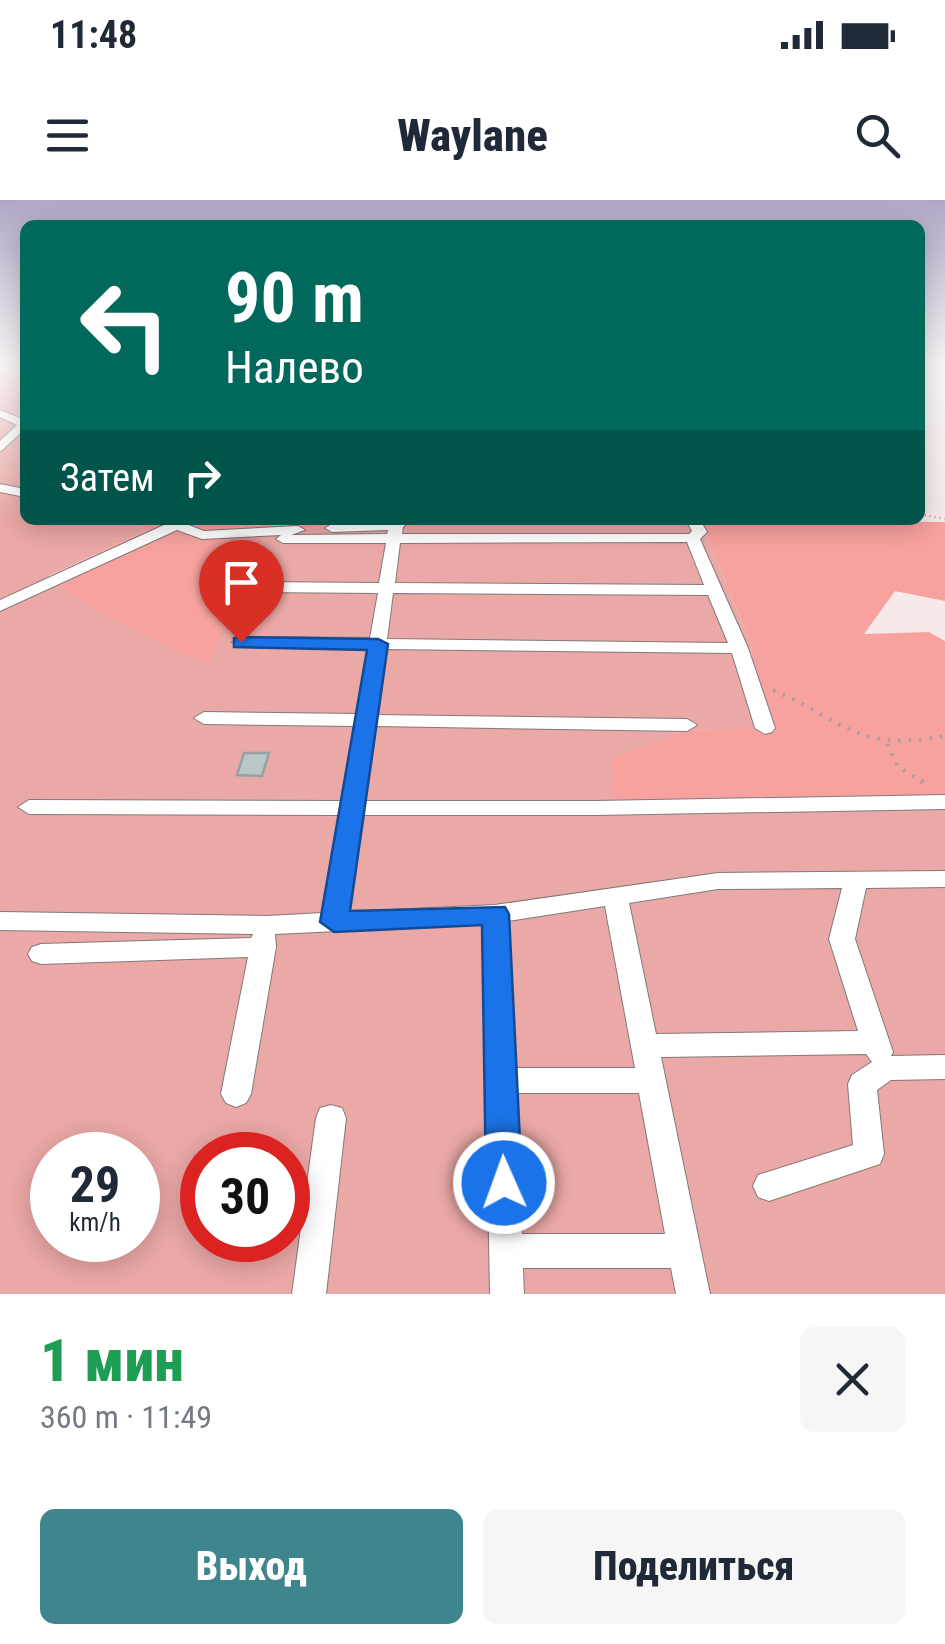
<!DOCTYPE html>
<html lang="ru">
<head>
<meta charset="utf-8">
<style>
  :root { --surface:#fff; --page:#f6f6f7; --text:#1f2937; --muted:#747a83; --accent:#3e858e }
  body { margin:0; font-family:"Roboto Condensed",sans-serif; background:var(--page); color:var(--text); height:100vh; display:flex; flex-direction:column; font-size:38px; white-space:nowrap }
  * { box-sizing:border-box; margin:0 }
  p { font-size:32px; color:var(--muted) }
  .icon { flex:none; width:55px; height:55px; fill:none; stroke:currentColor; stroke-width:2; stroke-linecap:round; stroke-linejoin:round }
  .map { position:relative; height:1094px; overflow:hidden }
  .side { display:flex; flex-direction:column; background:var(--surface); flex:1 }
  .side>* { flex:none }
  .top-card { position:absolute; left:20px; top:20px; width:905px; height:305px; border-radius:15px; box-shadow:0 5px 25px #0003; background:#00695c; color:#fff; overflow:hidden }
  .speed { position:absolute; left:30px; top:932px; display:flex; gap:20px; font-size:50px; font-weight:700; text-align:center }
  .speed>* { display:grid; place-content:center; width:130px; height:130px; border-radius:50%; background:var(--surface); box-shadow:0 5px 25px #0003; line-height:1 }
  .speed small { font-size:25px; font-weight:400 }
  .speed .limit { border:15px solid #d22; background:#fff; color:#111 }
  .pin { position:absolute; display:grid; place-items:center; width:85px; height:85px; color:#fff; margin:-102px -42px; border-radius:50% 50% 50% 0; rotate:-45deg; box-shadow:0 0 10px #0007 }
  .pin .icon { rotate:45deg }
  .me { position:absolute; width:110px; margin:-55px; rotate:358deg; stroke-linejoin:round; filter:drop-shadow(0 0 8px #0008) }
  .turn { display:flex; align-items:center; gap:35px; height:210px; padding:0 40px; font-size:45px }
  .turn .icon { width:130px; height:130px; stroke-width:2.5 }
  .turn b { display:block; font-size:70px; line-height:85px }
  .then { display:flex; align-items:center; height:95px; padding:0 40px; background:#0003; gap:20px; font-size:38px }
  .round { display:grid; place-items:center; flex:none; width:105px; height:105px; border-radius:15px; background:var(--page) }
  .headline { display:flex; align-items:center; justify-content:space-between; height:170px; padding:0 40px }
  h1 { font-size:60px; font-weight:800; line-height:75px; color:#1e9e55 }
  .button { display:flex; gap:20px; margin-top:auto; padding:20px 40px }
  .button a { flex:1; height:115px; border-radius:15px; background:var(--accent); color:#fff; font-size:40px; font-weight:800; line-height:115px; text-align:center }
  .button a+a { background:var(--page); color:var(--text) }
  .status { display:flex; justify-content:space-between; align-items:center; height:70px; padding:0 50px; background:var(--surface); direction:ltr }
  .status svg { height:28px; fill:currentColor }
  header { display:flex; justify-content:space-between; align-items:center; height:130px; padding:0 40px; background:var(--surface); font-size:45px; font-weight:800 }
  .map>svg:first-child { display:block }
  .green { fill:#eaa8a6; fill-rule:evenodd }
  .forest { fill:#f7a29f }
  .building { fill:#bac6c7; stroke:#96a1a2; stroke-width:2.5 }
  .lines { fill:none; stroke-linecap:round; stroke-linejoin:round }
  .minor-casing { stroke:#837978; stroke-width:2 }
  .path-far2 { stroke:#a9a09f; stroke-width:2.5; stroke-dasharray:1 4; stroke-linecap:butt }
  .path-far1 { stroke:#a9a09f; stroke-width:4; stroke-dasharray:2.5 8; stroke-linecap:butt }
  .path { stroke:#a9a09f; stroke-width:5; stroke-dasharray:2.5 9; stroke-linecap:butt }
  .minor { fill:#fff; fill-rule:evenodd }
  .route { fill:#1a73e8; stroke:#114b97; stroke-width:2.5 }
</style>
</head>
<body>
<div class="status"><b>11:48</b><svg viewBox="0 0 49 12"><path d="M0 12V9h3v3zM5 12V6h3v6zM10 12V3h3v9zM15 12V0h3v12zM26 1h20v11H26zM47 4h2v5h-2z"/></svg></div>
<header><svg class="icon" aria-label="menu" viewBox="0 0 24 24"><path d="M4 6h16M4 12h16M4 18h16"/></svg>Waylane<svg class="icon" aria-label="search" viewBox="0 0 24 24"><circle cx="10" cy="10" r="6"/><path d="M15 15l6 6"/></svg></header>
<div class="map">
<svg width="945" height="1094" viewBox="0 0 945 1094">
  <rect width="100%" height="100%" fill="#f5e9e9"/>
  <path class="green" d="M 0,166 L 25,166 L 25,320 L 138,320 L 146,331 L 48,376 L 208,464 L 265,335 L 368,320 L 700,320 L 751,444 L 757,529 L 692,531 L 611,615 L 945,609 L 945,1094 L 0,1094 ZM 52,955 L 138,955 L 138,1040 L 52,1040 ZM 202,955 L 288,955 L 288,1040 L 202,1040 Z"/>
  <g class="forest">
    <path d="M 138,320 L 368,320 L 265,335 L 208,465 L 103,415 L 47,377 L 146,331 Z"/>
    <path d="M 700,320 L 945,322 L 945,401 L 895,391 L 864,434 L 929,432 L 945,441 L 945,609 L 611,615 L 613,557 L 692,531 L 757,528 L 751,444 Z"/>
  </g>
  <path class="building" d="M 244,553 L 269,553 L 262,576 L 237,575 Z"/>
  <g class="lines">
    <g class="minor-casing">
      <g id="minor">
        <path d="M 2,166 L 13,166 L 0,176 Z"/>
        <path d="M 939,166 L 945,166 L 945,169 L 941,168 Z"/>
        <path d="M 0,210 L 25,220 L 25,229 L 0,252 L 0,241 L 17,225 L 0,217 Z"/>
        <path d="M 0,284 L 25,289 L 25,297 L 0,292 Z"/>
        <path d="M 156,320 L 176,320 L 204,331 L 298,326 L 305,330 L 291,335 L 387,334 L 388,330 L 332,332 L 325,328 L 332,324 L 411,320 L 403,327 L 402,334 L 689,334 L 692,331 L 686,320 L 700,320 L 707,332 L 700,339 L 748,448 L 775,528 L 772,532 L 765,534 L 755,528 L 732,453 L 385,449 L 376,515 L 687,519 L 697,525 L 687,531 L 374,526 L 364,601 L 595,601 L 945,595 L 945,609 L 595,615 L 362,615 L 348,712 L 495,705 L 718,673 L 945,671 L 945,687 L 866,688 L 855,739 L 893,852 L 891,856 L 945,855 L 945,879 L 891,880 L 877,890 L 884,954 L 880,964 L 769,1001 L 758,997 L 753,986 L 758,975 L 853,945 L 848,884 L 852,875 L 872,862 L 866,854 L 661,857 L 710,1094 L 676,1094 L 671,1068 L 523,1068 L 524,1094 L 490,1094 L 483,724 L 275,734 L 276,747 L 251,894 L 246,903 L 236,907 L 226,903 L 221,894 L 248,757 L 41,764 L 32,761 L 28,754 L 32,747 L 41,744 L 251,738 L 253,734 L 0,730 L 0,712 L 267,716 L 323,713 L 340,615 L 29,614 L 18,607 L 29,600 L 342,601 L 355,526 L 204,524 L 194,518 L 204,512 L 357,514 L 368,449 L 241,447 L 232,442 L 241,437 L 370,438 L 378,393 L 255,392 L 247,387 L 255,382 L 379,383 L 386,343 L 283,343 L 276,339 L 281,335 L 202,339 L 177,330 L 0,411 L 0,400 L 164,325 ZM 687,342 L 704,385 L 395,383 L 400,343 ZM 393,393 L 708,395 L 728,443 L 387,439 ZM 842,688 L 829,739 L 858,831 L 656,834 L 629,703 L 718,689 ZM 605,706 L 635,868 L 514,868 L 508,721 ZM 515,893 L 639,893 L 665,1034 L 522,1034 Z"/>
        <path d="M 331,905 L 342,908 L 346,918 L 326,1094 L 292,1094 L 316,918 L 320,908 Z"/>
      </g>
    </g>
    <path class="path-far2" d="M 920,314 L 945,319"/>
    <g class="path-far1">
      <path d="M 773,490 C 849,523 855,552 945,536"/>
      <path d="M 887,544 L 898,567 L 925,583"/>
    </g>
    <path class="path" d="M 921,581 L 928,585"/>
    <use href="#minor" class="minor"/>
  </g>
  <linearGradient id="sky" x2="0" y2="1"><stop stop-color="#b0a7c6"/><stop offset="0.52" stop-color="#faf5f5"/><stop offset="1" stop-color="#faf5f5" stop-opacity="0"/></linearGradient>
  <rect width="945" height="319" fill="url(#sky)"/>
  <path class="route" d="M 241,437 L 378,439 L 388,444 L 350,711 L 505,707 L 509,714 L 522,983 L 517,995 L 504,1000 L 491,995 L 486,983 L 482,725 L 334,732 L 320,722 L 367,450 L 234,447 L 234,438 Z"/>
</svg>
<div class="speed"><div>29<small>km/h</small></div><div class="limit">30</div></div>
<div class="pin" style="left:241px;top:442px;background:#d93025"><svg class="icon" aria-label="arrive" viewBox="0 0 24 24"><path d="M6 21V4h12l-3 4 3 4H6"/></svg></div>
<svg class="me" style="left:504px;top:983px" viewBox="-20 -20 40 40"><circle r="17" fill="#1a73e8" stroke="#fff" stroke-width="3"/><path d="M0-11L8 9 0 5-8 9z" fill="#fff"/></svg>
<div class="top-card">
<div class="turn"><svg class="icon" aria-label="left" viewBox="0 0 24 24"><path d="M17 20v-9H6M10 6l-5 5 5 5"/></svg><div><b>90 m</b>Налево</div></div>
<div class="then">Затем<svg class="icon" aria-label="right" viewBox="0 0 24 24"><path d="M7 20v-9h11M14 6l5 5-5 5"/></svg></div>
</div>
</div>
<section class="side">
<div class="headline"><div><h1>1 мин</h1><p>360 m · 11:49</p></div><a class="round"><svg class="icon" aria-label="close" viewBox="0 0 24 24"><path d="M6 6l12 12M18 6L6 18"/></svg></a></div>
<div class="button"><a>Выход</a><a>Поделиться</a></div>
</section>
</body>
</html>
